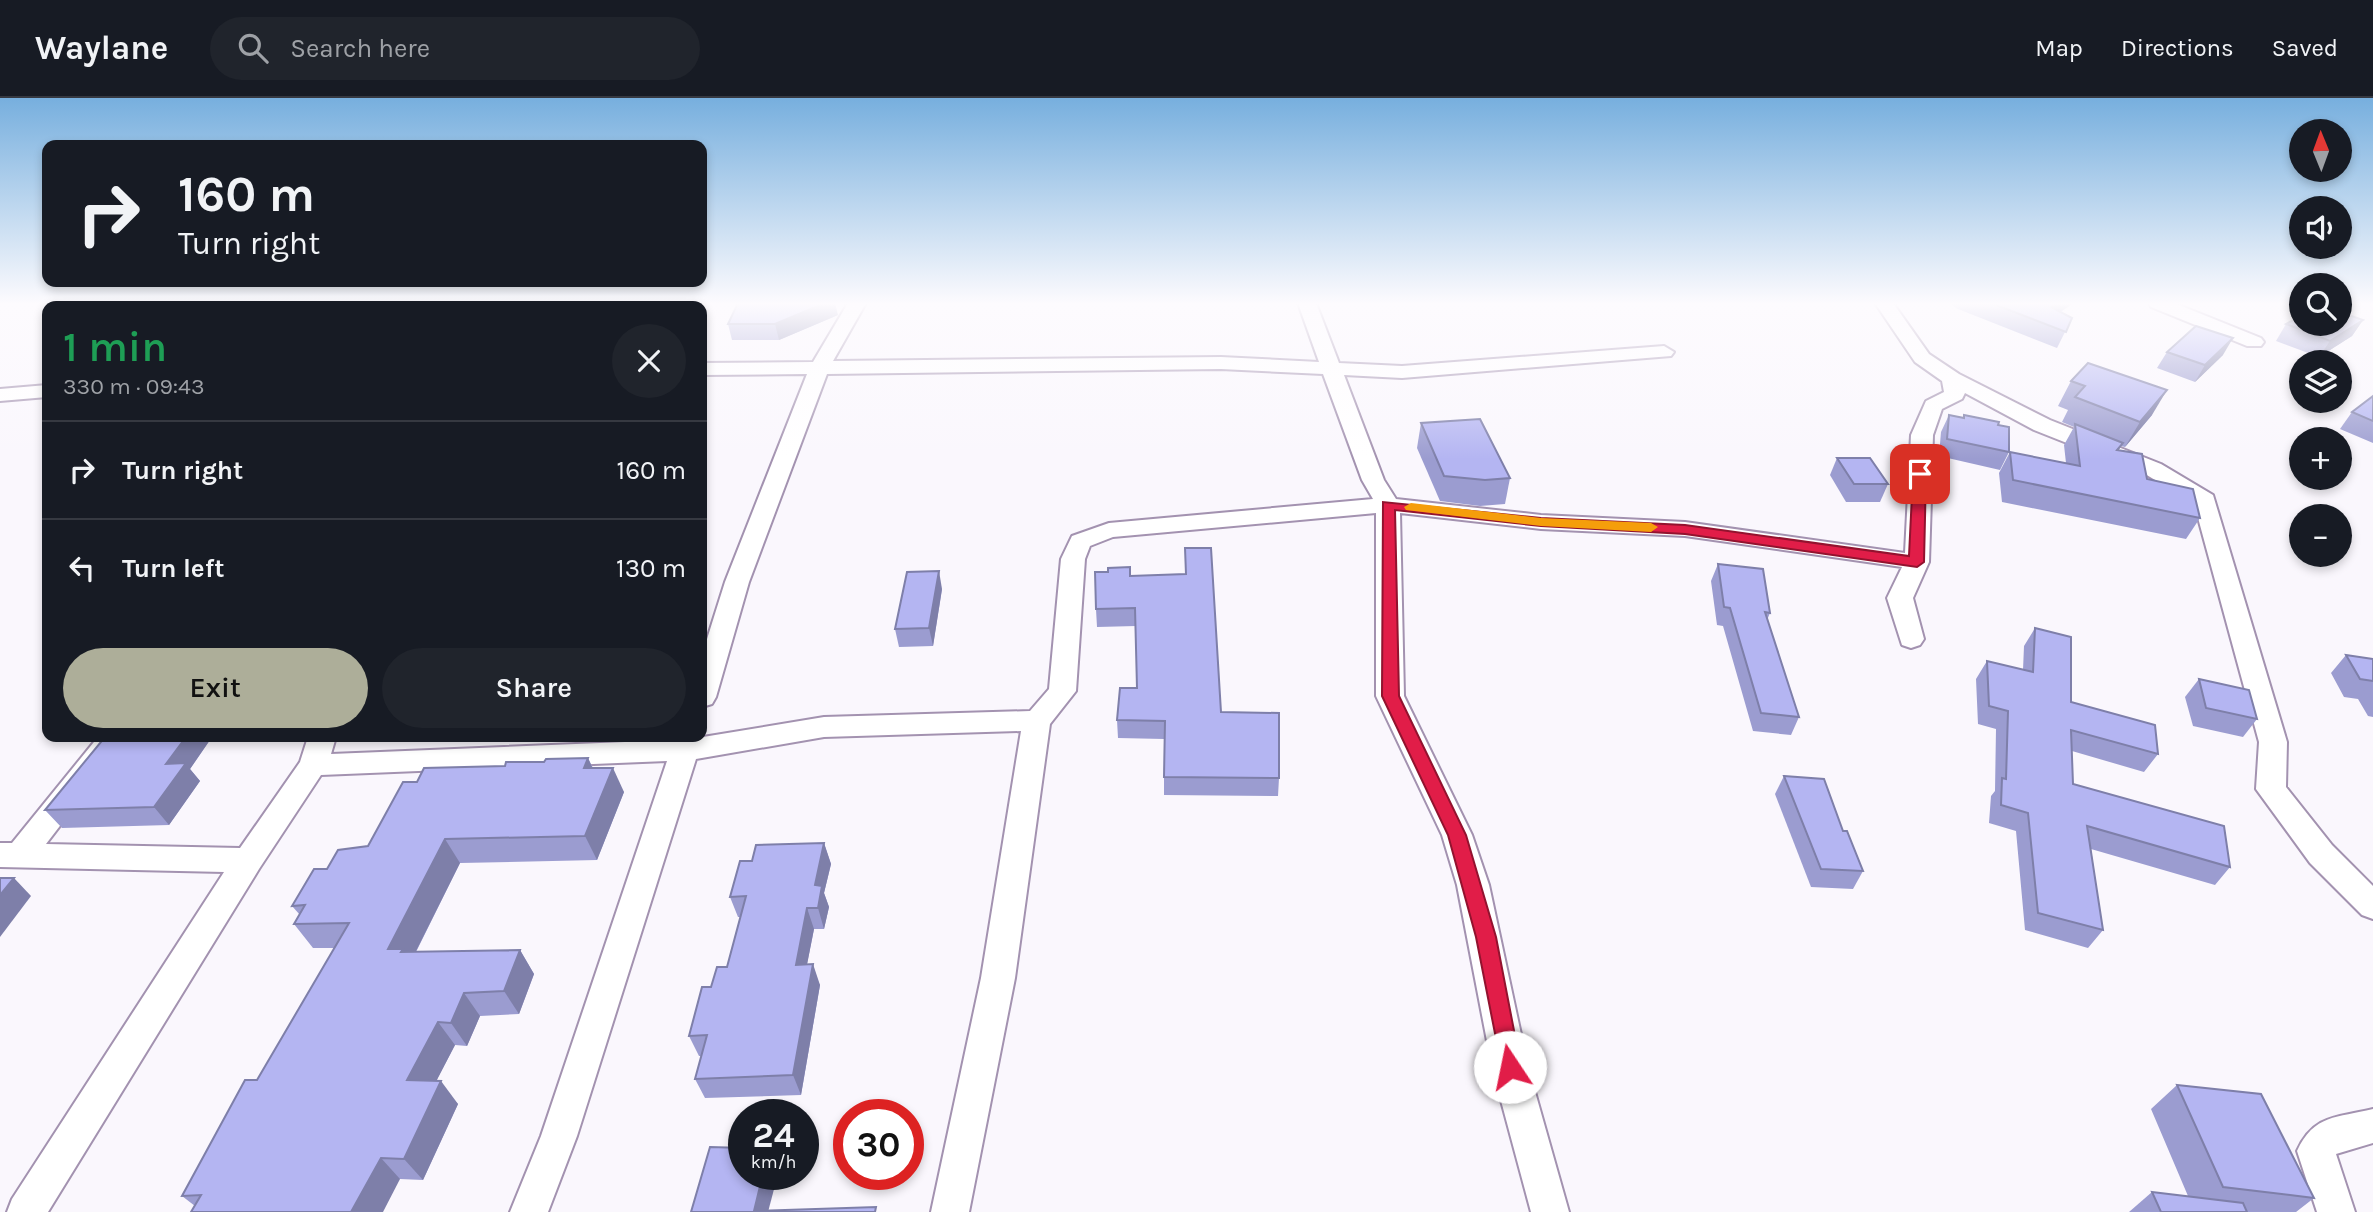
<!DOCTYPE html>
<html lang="en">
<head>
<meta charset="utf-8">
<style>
  :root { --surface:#171b24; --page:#20242c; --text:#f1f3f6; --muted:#9ea1a6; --line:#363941; --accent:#adae99 }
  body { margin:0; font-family:Karla,sans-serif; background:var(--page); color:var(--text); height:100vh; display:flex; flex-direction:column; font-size:26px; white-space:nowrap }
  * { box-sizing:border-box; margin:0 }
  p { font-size:23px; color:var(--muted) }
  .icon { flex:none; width:38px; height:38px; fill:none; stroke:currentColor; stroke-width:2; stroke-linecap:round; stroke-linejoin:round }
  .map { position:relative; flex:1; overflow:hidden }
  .drawer { position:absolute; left:42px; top:203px; width:665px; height:441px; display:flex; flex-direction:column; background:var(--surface); border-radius:14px; box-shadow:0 4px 10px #0003 }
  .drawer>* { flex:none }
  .guide { position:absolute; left:42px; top:42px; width:665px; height:147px; border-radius:14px; box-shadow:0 4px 10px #0003; background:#171b24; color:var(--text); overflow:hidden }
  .needle { width:46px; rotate:359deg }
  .buttons { position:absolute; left:2289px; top:21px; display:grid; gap:14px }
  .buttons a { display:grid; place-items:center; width:63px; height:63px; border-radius:50%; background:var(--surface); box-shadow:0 4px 10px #0003; font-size:35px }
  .speed { position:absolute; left:728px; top:1001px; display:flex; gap:14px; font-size:35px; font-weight:700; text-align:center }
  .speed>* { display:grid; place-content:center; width:91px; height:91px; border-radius:50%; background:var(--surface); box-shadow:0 4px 10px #0003; line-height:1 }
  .speed small { font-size:18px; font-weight:400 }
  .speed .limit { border:10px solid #d22; background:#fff; color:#111 }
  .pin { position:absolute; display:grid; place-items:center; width:60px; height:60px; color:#fff; margin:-30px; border-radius:14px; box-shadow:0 4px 10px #0006 }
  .me { position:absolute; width:77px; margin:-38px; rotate:349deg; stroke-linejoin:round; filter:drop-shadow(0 0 5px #0008) }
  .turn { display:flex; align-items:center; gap:24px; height:147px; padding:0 21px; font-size:32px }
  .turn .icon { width:91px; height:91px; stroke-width:2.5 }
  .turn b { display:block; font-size:49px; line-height:60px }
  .round { display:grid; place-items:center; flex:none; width:74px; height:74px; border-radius:37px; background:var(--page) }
  .headline { display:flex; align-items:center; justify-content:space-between; height:119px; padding:0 21px }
  h1 { font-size:42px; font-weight:600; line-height:52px; color:#1e9e55 }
  .cta { display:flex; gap:14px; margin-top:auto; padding:14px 21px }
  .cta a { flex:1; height:80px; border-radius:42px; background:var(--accent); color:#111; font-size:28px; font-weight:600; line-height:80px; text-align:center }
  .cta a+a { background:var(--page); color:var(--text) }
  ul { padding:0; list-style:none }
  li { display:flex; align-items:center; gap:21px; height:98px; padding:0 21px; border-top:2px solid var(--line) }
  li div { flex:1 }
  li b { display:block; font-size:26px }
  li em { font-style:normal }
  header { display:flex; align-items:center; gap:42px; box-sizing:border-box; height:98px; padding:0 35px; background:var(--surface); border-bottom:2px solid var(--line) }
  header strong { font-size:33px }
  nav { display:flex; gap:38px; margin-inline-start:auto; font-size:24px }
  .search { width:490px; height:63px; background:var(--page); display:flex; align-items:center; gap:18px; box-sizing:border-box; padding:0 24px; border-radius:38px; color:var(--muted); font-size:26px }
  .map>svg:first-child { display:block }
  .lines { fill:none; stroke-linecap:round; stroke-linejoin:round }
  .minor-casing { stroke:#a392b0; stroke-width:4 }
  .minor { fill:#fff; fill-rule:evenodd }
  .wall { fill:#9b9cd0 }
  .shaded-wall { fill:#7e7fa9 }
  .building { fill:#b4b5f2; stroke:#7e7fa9; stroke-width:2 }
  .route { fill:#e11d48; stroke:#92132f; stroke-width:2 }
  .slow { fill:#f59e0b }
</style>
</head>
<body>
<header>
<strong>Waylane</strong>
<div class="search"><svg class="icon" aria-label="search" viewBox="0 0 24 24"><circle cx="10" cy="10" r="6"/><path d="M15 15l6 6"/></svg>Search here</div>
<nav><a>Map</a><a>Directions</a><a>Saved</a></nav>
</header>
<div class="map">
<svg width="2373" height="1114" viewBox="0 0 2373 1114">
  <rect width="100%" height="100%" fill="#faf7fd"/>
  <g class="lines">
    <g class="minor-casing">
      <g id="minor">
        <path d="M 575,205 L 594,205 L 592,208 L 573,208 Z"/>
        <path d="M 848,205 L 866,205 L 833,263 L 1221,259 L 1319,264 L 1298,205 L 1316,205 L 1339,265 L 1402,268 L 1664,248 L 1674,254 L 1671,258 L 1402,280 L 1344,277 L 1384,382 L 1396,401 L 1541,417 L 1685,424 L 1905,455 L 1911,337 L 1926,303 L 1944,294 L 1942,283 L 1915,264 L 1875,205 L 1893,205 L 1929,256 L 1959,276 L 2050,322 L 2161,366 L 2213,397 L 2287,644 L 2286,689 L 2332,747 L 2373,788 L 2373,821 L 2362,817 L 2310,765 L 2256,691 L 2259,644 L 2194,405 L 2145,376 L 2034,332 L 1965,295 L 1962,301 L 1942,311 L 1933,337 L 1929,464 L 1913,500 L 1924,541 L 1920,547 L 1911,550 L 1902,547 L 1887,500 L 1902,469 L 1685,438 L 1541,431 L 1400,415 L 1404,598 L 1472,737 L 1489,787 L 1528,969 L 1569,1114 L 1531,1114 L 1492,969 L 1457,787 L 1442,737 L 1376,598 L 1376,415 L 1113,439 L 1090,448 L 1085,461 L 1076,593 L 1050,626 L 1015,880 L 969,1114 L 931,1114 L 981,880 L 1021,633 L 824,639 L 696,661 L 577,1038 L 548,1114 L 510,1114 L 541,1038 L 667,663 L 321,677 L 259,771 L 48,1114 L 7,1114 L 12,1101 L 224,774 L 0,769 L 0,745 L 12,745 L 98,639 L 128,639 L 46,746 L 240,750 L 300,664 L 308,639 L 336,639 L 331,656 L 674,642 L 675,639 L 703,639 L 824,619 L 1030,613 L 1049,591 L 1061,461 L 1072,438 L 1109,425 L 1373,401 L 1362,382 L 1323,276 L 1221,271 L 827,276 L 749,484 L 716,599 L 712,606 L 702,609 L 702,557 L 725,484 L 807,276 L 702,277 L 702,265 L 813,264 Z"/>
        <path d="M 2149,205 L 2174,205 L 2261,240 L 2264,244 L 2261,248 L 2247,248 L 2151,209 Z"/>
        <path d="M 47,287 L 47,299 L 0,303 L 0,291 Z"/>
        <path d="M 2373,1011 L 2373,1045 L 2336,1056 L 2355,1114 L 2317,1114 L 2297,1053 C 2314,1016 2337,1020 2373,1011 Z"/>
      </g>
    </g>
    <use href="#minor" class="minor"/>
  </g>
  <g class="wall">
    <path d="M 1949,205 L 2074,205 L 2060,214 L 2072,220 L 2057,250 L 1958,211 Z"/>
    <path d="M 838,217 L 779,242 L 732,242 L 728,226 Z"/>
    <path d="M 2363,222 L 2352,238 L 2319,259 L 2276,243 L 2286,226 Z"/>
    <path d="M 2167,254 L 2223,257 L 2195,284 L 2157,270 Z"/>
    <path d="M 2088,265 L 2152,317 L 2125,349 L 2121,348 L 2119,352 L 2147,381 L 2200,420 L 2186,441 L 2002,404 L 1999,375 L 2010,354 L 2066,365 L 2064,347 L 2074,329 L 2062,324 L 2068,312 L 2058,308 L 2071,283 Z"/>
    <path d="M 2373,298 L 2373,345 L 2340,331 L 2352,314 Z"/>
    <path d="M 1949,317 L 1963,320 L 1964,317 L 1998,327 L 2009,354 L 2000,372 L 1939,358 L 1941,334 Z"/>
    <path d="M 1421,325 L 1510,380 L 1505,406 L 1480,408 L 1440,403 L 1417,350 Z"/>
    <path d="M 1837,360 L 1888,386 L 1880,404 L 1846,404 L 1830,377 Z"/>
    <path d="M 1185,450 L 1221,614 L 1279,680 L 1278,698 L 1164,697 L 1164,641 L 1118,640 L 1117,622 L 1137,590 L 1136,528 L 1097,529 L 1096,511 L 1130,478 L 1185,476 Z"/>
    <path d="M 1718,466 L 1770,515 L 1767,522 L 1799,619 L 1791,637 L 1753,633 L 1723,528 L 1717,527 L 1711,483 Z"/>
    <path d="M 942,491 L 933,548 L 899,549 L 895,531 Z"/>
    <path d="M 2035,530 L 2071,604 L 2158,656 L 2144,674 L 2072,653 L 2073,686 L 2230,769 L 2215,787 L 2091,751 L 2103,832 L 2088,850 L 2025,832 L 2016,733 L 1989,725 L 1991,698 L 1995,693 L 1996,631 L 1978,626 L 1976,581 L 1987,563 L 2023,572 L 2024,548 Z"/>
    <path d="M 2346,557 L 2373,561 L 2373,619 L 2368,618 L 2358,601 L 2344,599 L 2331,575 Z"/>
    <path d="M 2199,581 L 2257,621 L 2243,639 L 2193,628 L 2185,599 Z"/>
    <path d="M 105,639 L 212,639 L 190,671 L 200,683 L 169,727 L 62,730 L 45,712 Z"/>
    <path d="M 588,660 L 593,670 L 624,694 L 597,762 L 460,765 L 416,854 L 520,852 L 534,876 L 519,916 L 480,918 L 467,948 L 455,947 L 436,983 L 458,1006 L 423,1082 L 400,1081 L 195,1108 L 182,1098 L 257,982 L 335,850 L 313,850 L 294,826 L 300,817 L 292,808 L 327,771 L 368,748 L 417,684 L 505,668 Z"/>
    <path d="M 1784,678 L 1843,733 L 1863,773 L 1853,791 L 1811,789 L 1775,696 Z"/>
    <path d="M 824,745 L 831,766 L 824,795 L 829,809 L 824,831 L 814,831 L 807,866 L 820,887 L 801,997 L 705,1000 L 695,981 L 701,958 L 699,958 L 689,938 L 711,889 L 727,869 L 740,819 L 738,819 L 730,799 L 752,763 Z"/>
    <path d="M 2177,987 L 2314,1100 L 2296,1114 L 2161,1114 L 2188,1098 L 2151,1011 Z"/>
    <path d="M 2152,1094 L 2161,1114 L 2129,1114 Z"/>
  </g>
  <g class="shaded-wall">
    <path d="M 210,205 L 228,205 L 226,208 L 208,208 Z"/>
    <path d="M 825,205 L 835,205 L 838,217 L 779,242 L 775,226 Z"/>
    <path d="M 2057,205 L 2074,205 L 2043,225 L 2051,209 Z"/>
    <path d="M 2363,222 L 2352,238 L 2319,259 L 2330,243 Z"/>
    <path d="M 2233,240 L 2223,257 L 2195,284 L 2205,267 Z"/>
    <path d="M 2167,292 L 2152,317 L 2125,349 L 2140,324 Z"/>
    <path d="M 939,473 L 942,491 L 933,548 L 929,530 Z"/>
    <path d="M 186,639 L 212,639 L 190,671 L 200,683 L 169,727 L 154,709 L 166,666 Z"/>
    <path d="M 588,660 L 599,685 L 584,670 Z"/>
    <path d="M 613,670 L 624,694 L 597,762 L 585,738 Z"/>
    <path d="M 445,741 L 460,765 L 411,863 L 388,851 Z"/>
    <path d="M 824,745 L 831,766 L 824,795 L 829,809 L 824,831 L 818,810 L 815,787 Z"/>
    <path d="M 14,780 L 31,798 L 0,839 L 0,797 Z"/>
    <path d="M 807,810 L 814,831 L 803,887 L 796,867 Z"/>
    <path d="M 520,852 L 534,876 L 519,916 L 504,893 Z"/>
    <path d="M 813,866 L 820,887 L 801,997 L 793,977 Z"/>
    <path d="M 464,895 L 480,918 L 467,948 L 451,925 Z"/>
    <path d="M 438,924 L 455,947 L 425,1005 L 407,982 Z"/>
    <path d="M 441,983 L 458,1006 L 423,1082 L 404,1061 Z"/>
    <path d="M 381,1060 L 400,1081 L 383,1114 L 351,1114 Z"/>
    <path d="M 763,1076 L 778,1076 L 768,1114 L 754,1113 Z"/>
  </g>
  <g class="building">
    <path d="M 165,205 L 210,205 L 208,208 L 163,208 Z"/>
    <path d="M 738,205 L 825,205 L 775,226 L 728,226 Z"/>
    <path d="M 1991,205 L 2057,205 L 2051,209 L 2072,220 L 2066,234 Z"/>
    <path d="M 2340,214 L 2363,222 L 2330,243 L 2286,226 L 2301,218 L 2301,226 L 2340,226 Z"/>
    <path d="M 2196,228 L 2233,240 L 2205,267 L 2167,254 Z"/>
    <path d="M 2088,265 L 2167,292 L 2140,324 L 2075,299 L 2085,288 L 2071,283 Z"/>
    <path d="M 2373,298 L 2373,323 L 2352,314 Z"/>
    <path d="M 1949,317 L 1964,320 L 1964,317 L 1999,324 L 1998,327 L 2009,329 L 2009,354 L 1947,341 Z"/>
    <path d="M 1480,321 L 1510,380 L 1485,382 L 1444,378 L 1421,325 Z"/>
    <path d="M 2075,326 L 2123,345 L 2117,352 L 2142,356 L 2147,381 L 2193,391 L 2200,420 L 2013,382 L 2010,354 L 2080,368 Z"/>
    <path d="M 1837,360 L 1870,360 L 1888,386 L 1854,386 Z"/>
    <path d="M 1185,450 L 1211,450 L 1221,614 L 1279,615 L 1279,680 L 1164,679 L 1165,623 L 1117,622 L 1120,590 L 1137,590 L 1135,510 L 1096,511 L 1095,474 L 1108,474 L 1108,470 L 1130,469 L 1130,478 L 1186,476 Z"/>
    <path d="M 1718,466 L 1763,471 L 1770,515 L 1765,514 L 1799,619 L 1761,615 L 1730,510 L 1724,509 Z"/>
    <path d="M 939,473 L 929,530 L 895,531 L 907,474 Z"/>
    <path d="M 2035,530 L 2071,539 L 2071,604 L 2155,627 L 2158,656 L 2071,632 L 2073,686 L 2224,728 L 2230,769 L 2087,728 L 2103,832 L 2038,815 L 2028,715 L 2001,707 L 2002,680 L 2006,681 L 2008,613 L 1989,608 L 1987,563 L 2033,574 Z"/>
    <path d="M 2346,557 L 2373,561 L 2373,583 L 2360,581 Z"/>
    <path d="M 2199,581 L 2249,592 L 2257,621 L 2206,610 Z"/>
    <path d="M 105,639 L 186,639 L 166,666 L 186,665 L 154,709 L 45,712 Z"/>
    <path d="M 588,660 L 584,670 L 613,670 L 585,738 L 445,741 L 388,851 L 403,851 L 401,854 L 520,852 L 504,893 L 464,895 L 451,925 L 438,924 L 407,982 L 441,983 L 404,1061 L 381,1060 L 351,1114 L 191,1114 L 201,1097 L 182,1098 L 245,982 L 257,982 L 349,825 L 294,826 L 305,807 L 292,808 L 314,771 L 327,771 L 338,752 L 368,748 L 403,684 L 417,684 L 424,670 L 505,668 L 506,664 L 544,664 L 546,661 Z"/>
    <path d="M 1784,678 L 1824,681 L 1843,733 L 1847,733 L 1863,773 L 1821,771 Z"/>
    <path d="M 824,745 L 815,787 L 822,788 L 818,810 L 807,810 L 796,867 L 813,866 L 793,977 L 695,981 L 707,937 L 689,938 L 702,889 L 711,889 L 717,869 L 727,869 L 746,798 L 730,799 L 740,763 L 752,763 L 756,747 Z"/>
    <path d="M 0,780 L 14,780 L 0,797 Z"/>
    <path d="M 2177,987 L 2261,996 L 2314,1100 L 2223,1089 Z"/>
    <path d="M 710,1049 L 744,1050 L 744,1076 L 763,1076 L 754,1113 L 876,1109 L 875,1114 L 691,1114 Z"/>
    <path d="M 2152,1094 L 2243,1105 L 2247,1114 L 2161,1114 Z"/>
  </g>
  <linearGradient id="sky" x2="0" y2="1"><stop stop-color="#77afde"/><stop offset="0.57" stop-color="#fdfbfe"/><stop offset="1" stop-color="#fdfbfe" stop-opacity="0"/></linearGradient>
  <rect width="2373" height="361" fill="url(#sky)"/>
  <path class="route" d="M 1920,372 L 1926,376 L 1924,464 L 1917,469 L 1685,436 L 1541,428 L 1395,412 L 1399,598 L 1466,737 L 1496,839 L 1521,969 L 1518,976 L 1510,979 L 1503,976 L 1476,839 L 1448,737 L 1382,598 L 1383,404 L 1541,420 L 1685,427 L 1909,458 L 1913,376 Z"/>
  <path class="slow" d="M 1411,405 L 1541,420 L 1651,425 L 1658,429 L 1651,434 L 1541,428 L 1406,412 L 1404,409 Z"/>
</svg>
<div class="buttons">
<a><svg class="needle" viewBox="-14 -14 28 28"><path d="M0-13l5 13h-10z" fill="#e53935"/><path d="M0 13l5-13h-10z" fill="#9ea1a6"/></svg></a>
<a><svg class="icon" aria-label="sound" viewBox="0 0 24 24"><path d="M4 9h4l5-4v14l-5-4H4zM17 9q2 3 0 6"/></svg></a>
<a><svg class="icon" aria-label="search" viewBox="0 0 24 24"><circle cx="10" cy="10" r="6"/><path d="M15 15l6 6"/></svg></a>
<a><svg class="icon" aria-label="layers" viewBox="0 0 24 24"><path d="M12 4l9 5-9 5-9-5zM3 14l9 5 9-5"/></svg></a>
<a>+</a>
<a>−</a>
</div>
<div class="speed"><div>24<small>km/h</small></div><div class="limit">30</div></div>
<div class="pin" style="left:1920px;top:376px;background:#d93025"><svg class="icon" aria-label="arrive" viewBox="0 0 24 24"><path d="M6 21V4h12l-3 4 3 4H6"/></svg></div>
<svg class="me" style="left:1510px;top:969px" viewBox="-20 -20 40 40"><circle r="19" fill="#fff"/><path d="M0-13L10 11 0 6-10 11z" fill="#e11d48"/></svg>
<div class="guide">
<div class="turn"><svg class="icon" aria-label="right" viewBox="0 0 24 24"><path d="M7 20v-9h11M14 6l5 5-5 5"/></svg><div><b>160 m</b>Turn right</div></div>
</div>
<section class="drawer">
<div class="headline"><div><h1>1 min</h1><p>330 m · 09:43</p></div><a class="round"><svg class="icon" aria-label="close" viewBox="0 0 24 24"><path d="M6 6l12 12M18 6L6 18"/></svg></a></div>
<ul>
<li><svg class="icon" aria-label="right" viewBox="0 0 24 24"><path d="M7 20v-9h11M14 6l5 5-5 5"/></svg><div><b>Turn right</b></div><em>160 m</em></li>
<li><svg class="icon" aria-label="left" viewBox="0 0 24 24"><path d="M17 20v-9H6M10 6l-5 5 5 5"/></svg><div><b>Turn left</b></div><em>130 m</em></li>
</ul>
<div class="cta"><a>Exit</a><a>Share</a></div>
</section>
</div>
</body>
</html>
